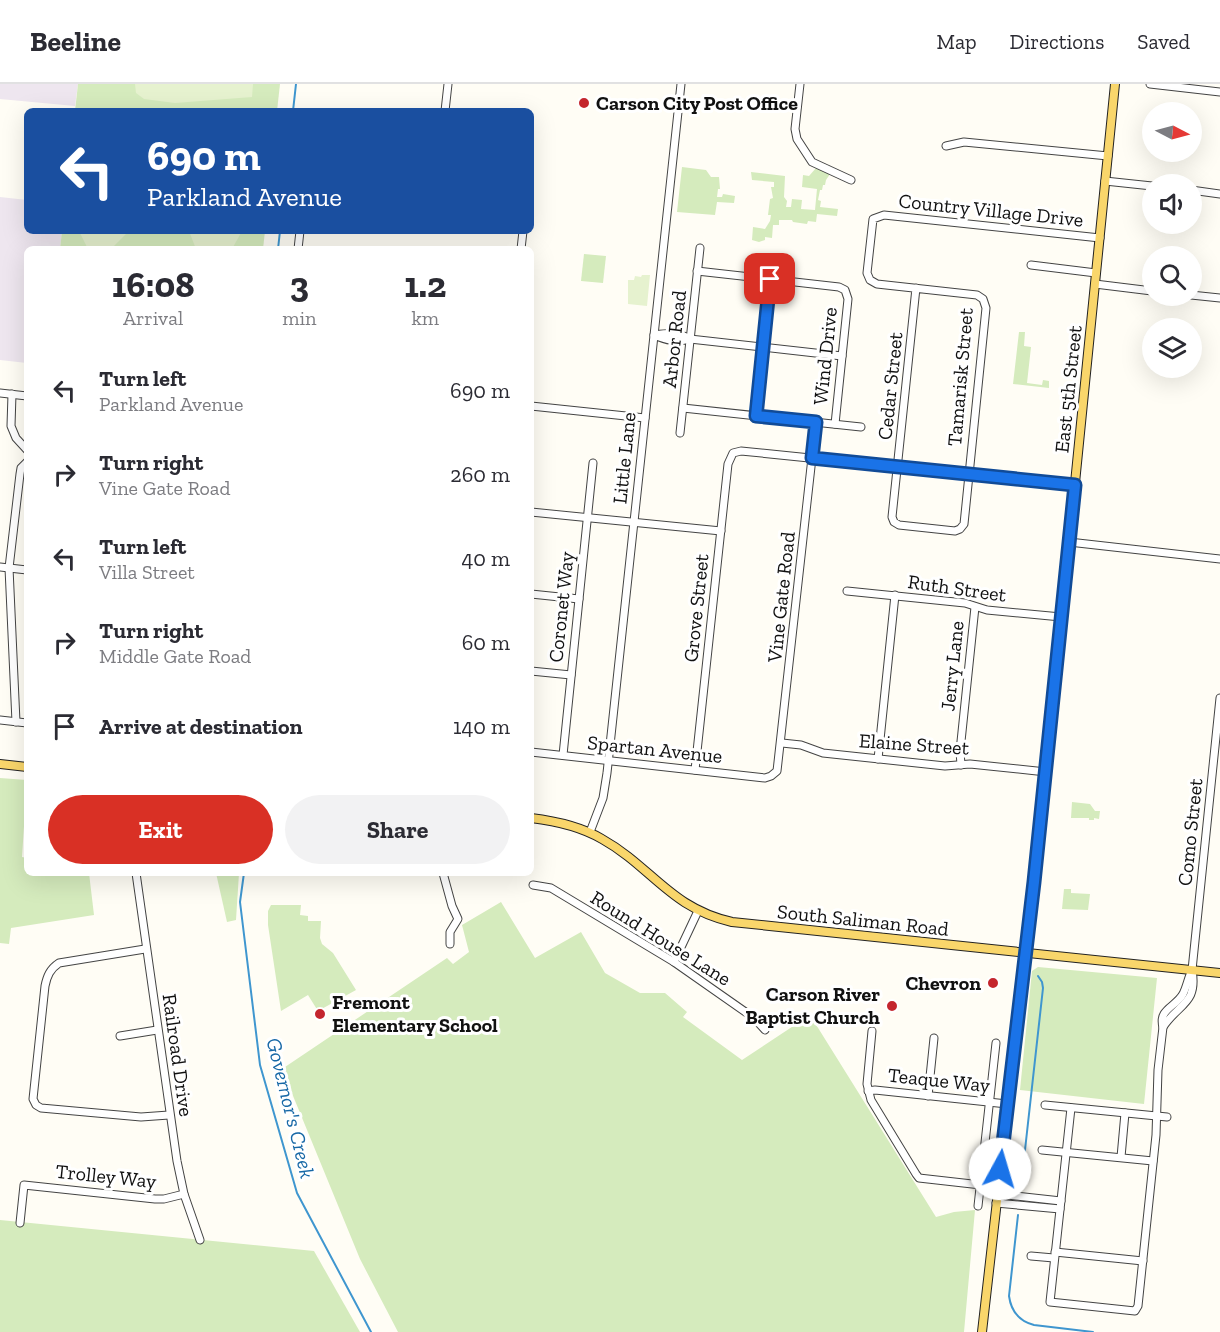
<!DOCTYPE html>
<html lang="en">
<head>
<meta charset="utf-8">
<style>
  :root { --surface:#fff; --page:#f2f2f3; --text:#2b2b33; --muted:#7c7c81; --line:#e1e1e2; --accent:#d93025 }
  body { margin:0; font-family:"Zilla Slab",serif; background:var(--page); color:var(--text); height:100vh; display:flex; flex-direction:column; font-size:22px; white-space:nowrap }
  * { box-sizing:border-box; margin:0 }
  p { font-size:20px; color:var(--muted) }
  .icon { flex:none; width:33px; height:33px; fill:none; stroke:currentColor; stroke-width:2; stroke-linecap:round; stroke-linejoin:round }
  .map { position:relative; flex:1; overflow:hidden }
  .drawer { position:absolute; left:24px; top:162px; width:510px; height:630px; display:flex; flex-direction:column; background:var(--surface); border-radius:9px; box-shadow:0 6px 24px #0002 }
  .drawer>* { flex:none }
  .banner { position:absolute; left:24px; top:24px; width:510px; height:126px; border-radius:9px; box-shadow:0 6px 24px #0002; background:#1a4fa0; color:#fff; overflow:hidden }
  .needle { width:39px; rotate:96deg }
  .tools { position:absolute; left:1142px; top:18px; display:grid; gap:12px }
  .tools a { display:grid; place-items:center; width:60px; height:60px; border-radius:50%; background:var(--surface); box-shadow:0 6px 24px #0002; font-size:30px }
  .pin { position:absolute; display:grid; place-items:center; width:51px; height:51px; color:#fff; margin:-26px; border-radius:12px; box-shadow:0 3px 9px #0006 }
  .me { position:absolute; width:66px; margin:-33px; rotate:6deg; stroke-linejoin:round; filter:drop-shadow(0 0 4px #0008) }
  .turn { display:flex; align-items:center; gap:21px; height:126px; padding:0 24px; font-size:27px }
  .turn .icon { width:78px; height:78px; stroke-width:2.5 }
  .turn b { display:block; font-size:42px; line-height:51px }
  .eta { display:flex; justify-content:space-evenly; align-items:center; height:102px; text-align:center }
  .eta b { font-size:36px; font-weight:700; line-height:42px }
  .button { display:flex; gap:12px; margin-top:auto; padding:12px 24px }
  .button a { flex:1; height:69px; border-radius:36px; background:var(--accent); color:#fff; font-size:24px; font-weight:700; line-height:69px; text-align:center }
  .button a+a { background:var(--page); color:var(--text) }
  ul { padding:0; list-style:none }
  li { display:flex; align-items:center; gap:18px; height:84px; padding:0 24px }
  li div { flex:1 }
  li b { display:block; font-size:22px }
  li em { font-style:normal }
  header { display:flex; align-items:center; gap:36px; box-sizing:border-box; height:84px; padding:0 30px; background:var(--surface); border-bottom:2px solid var(--line) }
  header strong { font-size:28px }
  nav { display:flex; gap:33px; margin-inline-start:auto; font-size:21px }
  .map>svg:first-child { display:block }
  .industrial { fill:#eee6ef }
  .green { fill:#d5ebbd }
  .pitch { fill:#e6f2cf }
  .lines { fill:none; stroke-linecap:round; stroke-linejoin:round }
  .stream { stroke:#3f96cf; stroke-width:2 }
  .minor-casing { stroke:#444; stroke-width:9 }
  .major-casing { stroke:#222; stroke-width:10 }
  .minor { stroke:#fff; stroke-width:7 }
  .major { stroke:#f9d66b; stroke-width:8 }
  .route-casing { stroke:#114b97; stroke-width:15 }
  .route { stroke:#1a73e8; stroke-width:10 }
  .poi-dot { fill:#c4262e; stroke:#fff; stroke-width:2 }
  .labels { text-anchor:middle; dominant-baseline:central; stroke-width:6; stroke-linejoin:round; paint-order:stroke }
  .poi-label { font-size:20px; font-weight:bold; fill:#111; stroke:#fff; text-anchor:start }
  .street-label { font-size:20px; fill:#111; stroke:#fff }
  .water-label { font-size:21px; font-style:italic; fill:#1768a6; stroke:#fff }
</style>
</head>
<body>
<header>
<strong>Beeline</strong>
<nav><a>Map</a><a>Directions</a><a>Saved</a></nav>
</header>
<div class="map">
<svg width="1220" height="1248" viewBox="0 0 1220 1248">
  <rect width="100%" height="100%" fill="#fffdf5"/>
  <g class="industrial">
    <path d="M 0,0 L 78,0 L 75,22 L 0,15 Z"/>
    <path d="M 0,113 L 27,116 L 27,147 L 62,147 L 60,165 L 27,165 L 27,279 L 0,276 Z"/>
  </g>
  <g class="green">
    <path d="M 78,0 L 280,0 L 277,27 L 75,27 Z"/>
    <path d="M 682,83 L 706,86 L 711,93 L 719,93 L 720,105 L 718,105 L 717,113 L 722,113 L 723,110 L 735,112 L 734,119 L 717,118 L 715,131 L 677,128 Z"/>
    <path d="M 816,84 L 830,90 L 826,96 L 825,101 L 823,101 L 822,106 L 820,106 L 818,116 L 821,117 L 820,123 L 838,125 L 837,132 L 817,130 L 816,138 L 808,137 L 807,140 L 793,138 L 792,136 L 779,136 L 779,141 L 773,141 L 772,154 L 765,153 L 765,156 L 759,158 L 752,156 L 753,143 L 765,145 L 770,137 L 771,131 L 768,131 L 770,115 L 773,114 L 771,103 L 774,103 L 774,98 L 752,96 L 751,88 L 785,92 L 784,113 L 787,117 L 786,123 L 791,123 L 792,115 L 802,116 L 801,125 L 815,126 L 817,105 L 802,103 L 803,91 L 809,92 Z"/>
    <path d="M 62,147 L 265,147 L 263,165 L 60,165 Z"/>
    <path d="M 584,170 L 606,172 L 603,199 L 581,197 Z"/>
    <path d="M 1019,248 L 1025,248 L 1024,262 L 1031,263 L 1027,299 L 1042,301 L 1043,296 L 1049,297 L 1049,304 L 1013,300 Z"/>
    <path d="M 0,694 L 27,696 L 22,773 L 27,774 L 27,789 L 89,789 L 94,831 L 11,844 L 9,860 L 0,859 Z"/>
    <path d="M 1072,718 L 1090,720 L 1095,727 L 1100,727 L 1099,735 L 1094,734 L 1094,736 L 1089,736 L 1089,734 L 1071,734 Z"/>
    <path d="M 216,789 L 239,789 L 236,836 L 227,838 Z"/>
    <path d="M 1064,805 L 1071,805 L 1071,809 L 1090,810 L 1088,826 L 1062,825 Z"/>
    <path d="M 501,818 L 535,874 L 581,848 L 605,889 L 640,909 L 665,909 L 687,928 L 683,933 L 742,976 L 810,931 L 936,1133 L 954,1128 L 975,1126 L 964,1248 L 398,1248 L 360,1175 L 282,985 L 447,874 L 453,880 L 469,868 L 462,841 Z"/>
    <path d="M 271,821 L 301,821 L 300,831 L 308,832 L 308,837 L 321,837 L 320,854 L 322,860 L 333,869 L 356,906 L 318,927 L 308,911 L 281,927 L 268,841 L 268,827 Z"/>
    <path d="M 1038,883 L 1157,894 L 1144,1020 L 1020,1006 L 1032,887 Z"/>
    <path d="M 0,1136 L 314,1167 L 360,1248 L 0,1248 Z"/>
  </g>
  <g class="pitch">
    <path d="M 135,0 L 253,0 L 252,13 L 175,19 L 144,15 L 136,9 Z"/>
    <path d="M 79,147 L 129,147 L 111,165 L 88,165 Z"/>
    <path d="M 189,147 L 242,147 L 232,165 L 196,165 Z"/>
    <path d="M 642,191 L 650,191 L 647,222 L 628,220 L 628,196 L 634,196 L 635,192 L 641,193 Z"/>
  </g>
  <g class="lines">
    <g class="stream">
      <path d="M 293,27 L 296,0"/>
      <path d="M 278,165 L 280,147"/>
      <path d="M 244,789 L 240,818 L 260,981 L 297,1109 L 371,1248"/>
      <path d="M 1021,1102 L 1043,904 L 1042,898 L 1038,892"/>
      <path d="M 1018,1131 L 1009,1212 C 1011,1227 1019,1237 1034,1241 L 1093,1248"/>
    </g>
    <g class="minor-casing">
      <g id="minor">
        <path d="M 800,0 L 795,45 L 797,55 L 812,78 L 851,96"/>
        <path d="M 1150,0 L 1220,8"/>
        <path d="M 445,27 L 448,0"/>
        <path d="M 946,62 L 964,58 L 1108,72"/>
        <path d="M 1105,97 L 1152,102"/>
        <path d="M 1191,106 L 1220,110"/>
        <path d="M 298,165 L 300,147"/>
        <path d="M 521,165 L 523,147"/>
        <path d="M 1031,181 L 1096,189"/>
        <path d="M 697,187 L 839,203 L 845,206 L 848,215 L 835,340"/>
        <path d="M 1095,200 L 1152,207"/>
        <path d="M 916,204 L 892,433 L 894,438 L 899,441 L 955,447 L 960,445 L 964,440 L 986,224 L 983,215 L 977,211 L 877,200 L 870,196 L 867,189 L 873,135 L 884,131 L 1100,154"/>
        <path d="M 1191,211 L 1220,214"/>
        <path d="M 654,251 C 666,256 677,259 690,255 L 842,272"/>
        <path d="M 655,251 C 668,249 679,248 690,255"/>
        <path d="M 0,309 L 27,312"/>
        <path d="M 12,310 L 11,342 L 16,354 L 27,366"/>
        <path d="M 531,322 L 645,334"/>
        <path d="M 683,324 L 861,343"/>
        <path d="M 756,332 L 770,195"/>
        <path d="M 680,349 L 700,164"/>
        <path d="M 531,428 L 721,447"/>
        <path d="M 1069,458 L 1220,475"/>
        <path d="M 0,483 L 27,486"/>
        <path d="M 847,507 L 965,519 L 987,526 L 1061,533"/>
        <path d="M 531,510 L 579,515"/>
        <path d="M 531,587 L 571,591"/>
        <path d="M 0,636 L 27,639"/>
        <path d="M 16,638 L 9,484 L 20,390 L 21,384 L 27,378"/>
        <path d="M 782,659 L 801,661 L 823,669 L 945,682 L 970,680 L 1046,688"/>
        <path d="M 531,668 L 765,694 L 771,692 L 777,687 L 816,338"/>
        <path d="M 563,671 L 593,379"/>
        <path d="M 878,675 L 895,511"/>
        <path d="M 961,681 L 960,667 L 975,523"/>
        <path d="M 695,686 L 728,380 L 733,369 L 741,367 L 1075,401"/>
        <path d="M 590,748 L 603,714 L 607,689 L 681,0"/>
        <path d="M 136,789 L 177,1077 L 184,1110 L 200,1156"/>
        <path d="M 443,789 L 452,822 L 458,835 L 450,848 L 450,860"/>
        <path d="M 533,801 L 551,804 L 674,878 L 754,934 L 765,946"/>
        <path d="M 145,865 L 59,879 C 50,885 47,892 45,902 L 33,1015 L 36,1021 L 41,1024 L 141,1033 L 169,1031"/>
        <path d="M 674,878 L 698,827"/>
        <path d="M 1163,943 C 1179,919 1198,920 1192,886 L 1220,614"/>
        <path d="M 872,947 L 867,1000 L 871,1016 L 916,1090 L 919,1094 L 981,1101"/>
        <path d="M 120,952 L 157,946"/>
        <path d="M 868,1007 L 875,1006 L 1007,1020"/>
        <path d="M 928,1012 L 934,954"/>
        <path d="M 1045,1021 L 1167,1033"/>
        <path d="M 1071,1024 L 1050,1218 L 1135,1227 L 1138,1222 L 1156,1051 L 1158,986 L 1163,943 C 1158,925 1176,923 1183,910 C 1187,902 1188,894 1192,886"/>
        <path d="M 1042,1066 L 1153,1077"/>
        <path d="M 1121,1073 L 1125,1029"/>
        <path d="M 997,1110 L 1061,1117"/>
        <path d="M 996,1119 L 1060,1125"/>
        <path d="M 978,1122 L 996,959"/>
        <path d="M 20,1139 L 24,1101 L 155,1115 L 164,1115 L 184,1110"/>
        <path d="M 1055,1168 L 1143,1177"/>
        <path d="M 1031,1172 L 1054,1174"/>
      </g>
    </g>
    <g class="major-casing">
      <g id="major">
        <path d="M 0,680 L 27,683"/>
        <path d="M 531,734 C 556,737 580,742 602,755 C 652,783 670,824 732,838 L 1220,889"/>
        <path d="M 982,1248 L 1046,688 L 1115,0"/>
      </g>
    </g>
    <use href="#minor" class="minor"/>
    <use href="#major" class="major"/>
  </g>
  <g class="lines">
    <g class="route-casing">
      <path id="route" d="M 770,195 L 756,332 L 816,338 L 812,374 L 1075,401 L 1034,798 L 1000,1085"/>
    </g>
    <use href="#route" class="route"/>
  </g>
  <g class="poi-dot">
    <circle cx="584" cy="19" r="6"/>
    <circle cx="993" cy="899" r="6"/>
    <circle cx="892" cy="922" r="6"/>
    <circle cx="320" cy="930" r="6"/>
  </g>
  <g class="labels">
    <g class="poi-label">
      <text x="596" y="19">Carson City Post Office</text>
      <text x="981" y="899" text-anchor="end">Chevron</text>
      <text x="880" y="910" text-anchor="end">Carson River<tspan x="880" dy="23">Baptist Church</tspan></text>
      <text x="332" y="918">Fremont<tspan x="332" dy="23">Elementary School</tspan></text>
    </g>
    <g class="street-label">
      <text transform="translate(991 126) rotate(6)">Country Village Drive</text>
      <text transform="translate(674 255) rotate(-84)">Arbor Road</text>
      <text transform="translate(825 272) rotate(-84)">Wind Drive</text>
      <text transform="translate(960 293) rotate(-85)">Tamarisk Street</text>
      <text transform="translate(890 302) rotate(-84)">Cedar Street</text>
      <text transform="translate(1068 305) rotate(-84)">East 5th Street</text>
      <text transform="translate(624 374) rotate(-84)">Little Lane</text>
      <text transform="translate(957 504) rotate(8)">Ruth Street</text>
      <text transform="translate(781 513) rotate(-84)">Vine Gate Road</text>
      <text transform="translate(561 523) rotate(-84)">Coronet Way</text>
      <text transform="translate(696 524) rotate(-84)">Grove Street</text>
      <text transform="translate(952 582) rotate(-84)">Jerry Lane</text>
      <text transform="translate(914 660) rotate(4)">Elaine Street</text>
      <text transform="translate(655 665) rotate(6)">Spartan Avenue</text>
      <text transform="translate(1190 748) rotate(-84)">Como Street</text>
      <text transform="translate(863 836) rotate(6)">South Saliman Road</text>
      <text transform="translate(661 854) rotate(32)">Round House Lane</text>
      <text transform="translate(178 971) rotate(82)">Railroad Drive</text>
      <text transform="translate(939 996) rotate(6)">Teaque Way</text>
      <text transform="translate(106 1092) rotate(6)">Trolley Way</text>
    </g>
    <g class="water-label">
      <text transform="translate(291 1024) rotate(76)">Governor's Creek</text>
    </g>
  </g>
</svg>
<div class="tools">
<a><svg class="needle" viewBox="-14 -14 28 28"><path d="M0-13l5 13h-10z" fill="#e53935"/><path d="M0 13l5-13h-10z" fill="#7c7c81"/></svg></a>
<a><svg class="icon" aria-label="sound" viewBox="0 0 24 24"><path d="M4 9h4l5-4v14l-5-4H4zM17 9q2 3 0 6"/></svg></a>
<a><svg class="icon" aria-label="search" viewBox="0 0 24 24"><circle cx="10" cy="10" r="6"/><path d="M15 15l6 6"/></svg></a>
<a><svg class="icon" aria-label="layers" viewBox="0 0 24 24"><path d="M12 4l9 5-9 5-9-5zM3 14l9 5 9-5"/></svg></a>
</div>
<div class="pin" style="left:770px;top:195px;background:#d93025"><svg class="icon" aria-label="arrive" viewBox="0 0 24 24"><path d="M6 21V4h12l-3 4 3 4H6"/></svg></div>
<svg class="me" style="left:1000px;top:1085px" viewBox="-20 -20 40 40"><circle r="19" fill="#fff"/><path d="M0-13L10 11 0 6-10 11z" fill="#1a73e8"/></svg>
<div class="banner">
<div class="turn"><svg class="icon" aria-label="left" viewBox="0 0 24 24"><path d="M17 20v-9H6M10 6l-5 5 5 5"/></svg><div><b>690 m</b>Parkland Avenue</div></div>
</div>
<section class="drawer">
<div class="eta">
<div><b>16:08</b><p>Arrival</p></div>
<div><b>3</b><p>min</p></div>
<div><b>1.2</b><p>km</p></div>
</div>
<ul>
<li><svg class="icon" aria-label="left" viewBox="0 0 24 24"><path d="M17 20v-9H6M10 6l-5 5 5 5"/></svg><div><b>Turn left</b><p>Parkland Avenue</p></div><em>690 m</em></li>
<li><svg class="icon" aria-label="right" viewBox="0 0 24 24"><path d="M7 20v-9h11M14 6l5 5-5 5"/></svg><div><b>Turn right</b><p>Vine Gate Road</p></div><em>260 m</em></li>
<li><svg class="icon" aria-label="left" viewBox="0 0 24 24"><path d="M17 20v-9H6M10 6l-5 5 5 5"/></svg><div><b>Turn left</b><p>Villa Street</p></div><em>40 m</em></li>
<li><svg class="icon" aria-label="right" viewBox="0 0 24 24"><path d="M7 20v-9h11M14 6l5 5-5 5"/></svg><div><b>Turn right</b><p>Middle Gate Road</p></div><em>60 m</em></li>
<li><svg class="icon" aria-label="arrive" viewBox="0 0 24 24"><path d="M6 21V4h12l-3 4 3 4H6"/></svg><div><b>Arrive at destination</b></div><em>140 m</em></li>
</ul>
<div class="button"><a>Exit</a><a>Share</a></div>
</section>
</div>
</body>
</html>
